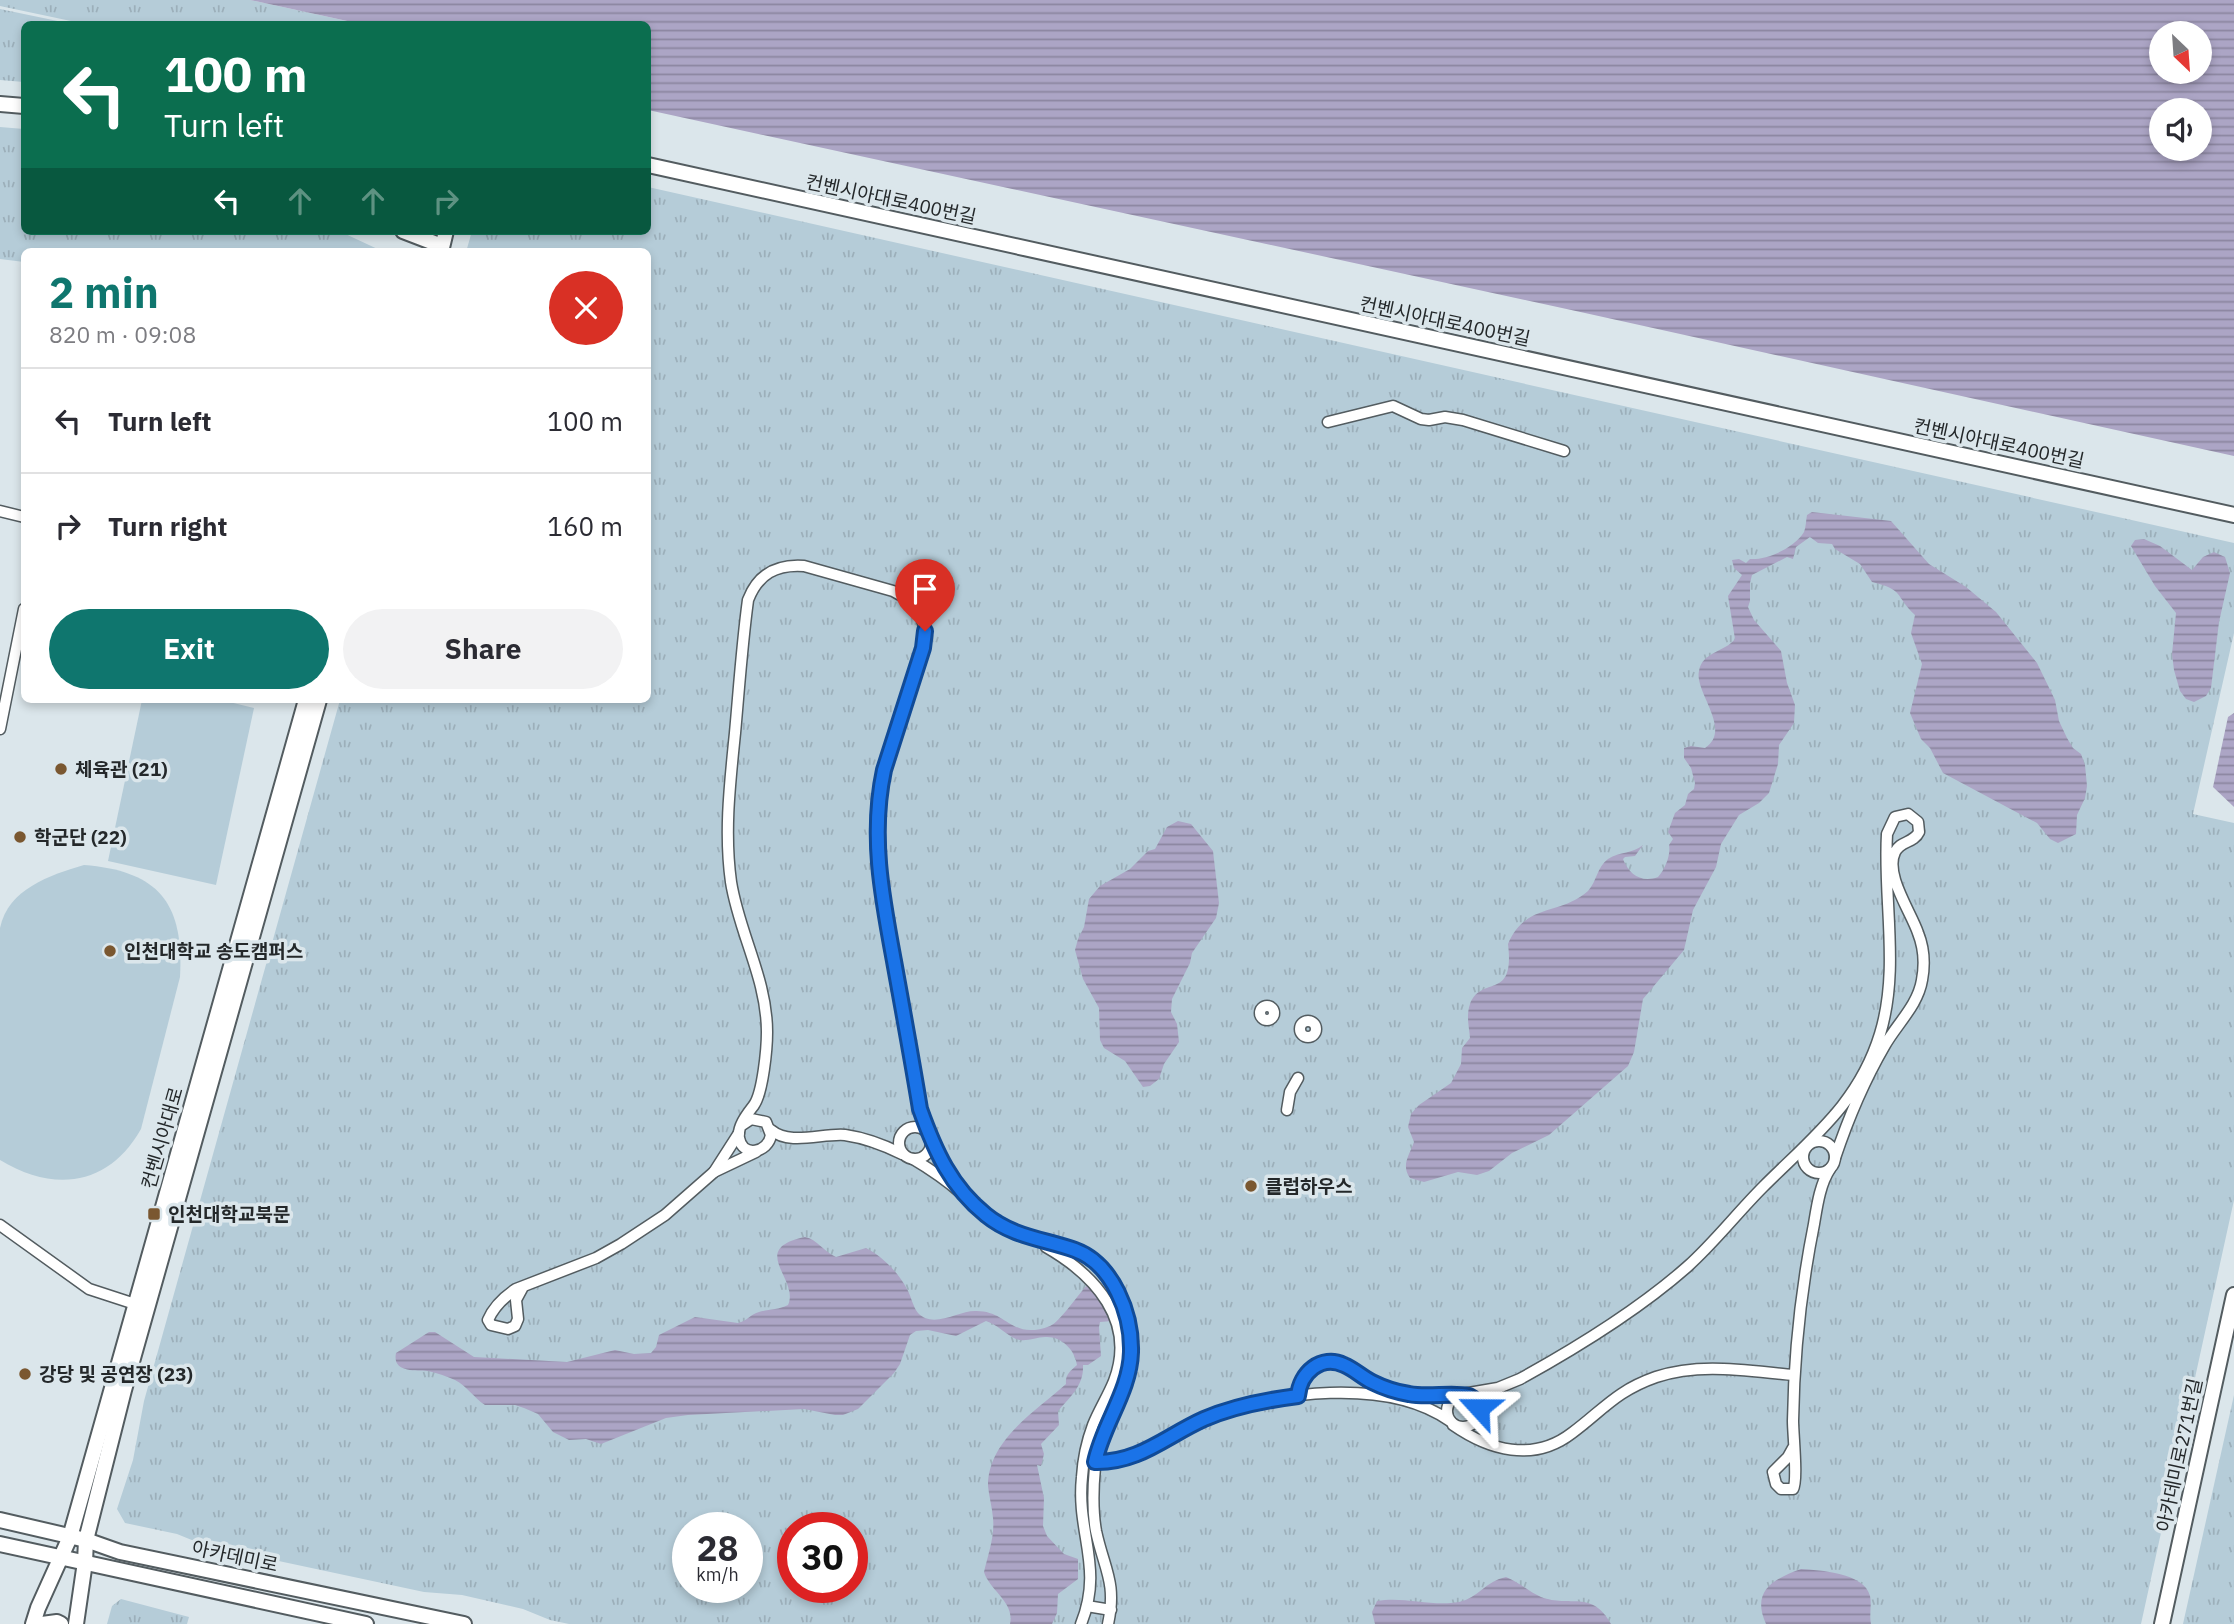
<!DOCTYPE html>
<html lang="en">
<head>
<meta charset="utf-8">
<style>
  :root { --surface:#fff; --page:#f2f2f3; --text:#2b2b33; --muted:#7c7c81; --line:#e1e1e2; --accent:#0f766e }
  body { margin:0; font-family:"IBM Plex Sans","Noto Sans KR",sans-serif; background:var(--page); color:var(--text); height:100vh; display:flex; flex-direction:column; font-size:26px; white-space:nowrap }
  * { box-sizing:border-box; margin:0 }
  p { font-size:23px; color:var(--muted) }
  .icon { flex:none; width:38px; height:38px; fill:none; stroke:currentColor; stroke-width:2; stroke-linecap:round; stroke-linejoin:round }
  .map { position:relative; flex:1; overflow:hidden }
  .sheet { position:absolute; left:21px; top:248px; width:630px; height:455px; display:flex; flex-direction:column; background:var(--surface); border-radius:10px; box-shadow:0 4px 10px #0003 }
  .sheet>* { flex:none }
  .guide { position:absolute; left:21px; top:21px; width:630px; height:214px; border-radius:10px; box-shadow:0 4px 10px #0003; background:#0b6e4f; color:#fff; overflow:hidden }
  .needle { width:46px; rotate:155deg }
  .buttons { position:absolute; left:2149px; top:21px; display:grid; gap:14px }
  .buttons a { display:grid; place-items:center; width:63px; height:63px; border-radius:50%; background:var(--surface); box-shadow:0 4px 10px #0003; font-size:35px }
  .speed { position:absolute; left:672px; top:1512px; display:flex; gap:14px; font-size:35px; font-weight:700; text-align:center }
  .speed>* { display:grid; place-content:center; width:91px; height:91px; border-radius:50%; background:var(--surface); box-shadow:0 4px 10px #0003; line-height:1 }
  .speed small { font-size:18px; font-weight:400 }
  .speed .limit { border:10px solid #d22; background:#fff; color:#111 }
  .pin { position:absolute; display:grid; place-items:center; width:60px; height:60px; color:#fff; margin:-72px -30px; border-radius:50% 50% 50% 0; rotate:-45deg; box-shadow:0 0 7px #0007 }
  .pin .icon { rotate:45deg }
  .me { position:absolute; width:77px; margin:-38px; rotate:294deg; stroke-linejoin:round; filter:drop-shadow(0 0 5px #0008) }
  .turn { display:flex; align-items:center; gap:24px; height:147px; padding:0 28px; font-size:32px }
  .turn .icon { width:91px; height:91px; stroke-width:2.5 }
  .turn b { display:block; font-size:49px; line-height:60px }
  .lanes { display:flex; align-items:center; height:66px; padding:0 28px; background:#0003; justify-content:center; gap:35px; direction:ltr }
  .lanes .off { opacity:.35 }
  .round { display:grid; place-items:center; flex:none; width:74px; height:74px; border-radius:37px; background:var(--page) }
  .headline { display:flex; align-items:center; justify-content:space-between; height:119px; padding:0 28px }
  h1 { font-size:42px; font-weight:700; line-height:52px; color:var(--accent) }
  .primary-button { display:flex; gap:14px; margin-top:auto; padding:14px 28px }
  .primary-button a { flex:1; height:80px; border-radius:42px; background:var(--accent); color:#fff; font-size:28px; font-weight:700; line-height:80px; text-align:center }
  .primary-button a+a { background:var(--page); color:var(--text) }
  ul { padding:0; list-style:none }
  li { display:flex; align-items:center; gap:21px; height:105px; padding:0 28px; border-top:2px solid var(--line) }
  li div { flex:1 }
  li b { display:block; font-size:26px }
  li em { font-style:normal }
  .map>svg:first-child { display:block }
  .grass { fill:url(#grass-tufts); fill-rule:evenodd }
  .pitch { fill:#b5ccd8 }
  .water { fill:url(#water-rules); fill-rule:evenodd }
  .lines { fill:none; stroke-linecap:round; stroke-linejoin:round }
  .street-casing { stroke:#535c60; stroke-width:13 }
  .secondary-casing { stroke:#535c60; stroke-width:18 }
  .street { stroke:#fff; stroke-width:10 }
  .secondary { stroke:#fff; stroke-width:14 }
  .route-casing { stroke:#114b97; stroke-width:18 }
  .route { stroke:#1a73e8; stroke-width:12 }
  .poi-dot { fill:#7a5730; stroke:#dbe6eb; stroke-width:2.5 }
  .labels { text-anchor:middle; dominant-baseline:central; stroke-width:7; stroke-linejoin:round; paint-order:stroke }
  .street-label { font-size:19px; fill:#24282a; stroke:#dbe6eb }
  .poi-label { font-size:19px; font-weight:bold; fill:#24282a; stroke:#dbe6eb; text-anchor:start }
</style>
</head>
<body>
<div class="map">
<svg width="2234" height="1624" viewBox="0 0 2234 1624">
  <defs>
    <pattern id="grass-tufts" width="24" height="20" patternUnits="userSpaceOnUse" patternTransform="scale(1.75)"><rect width="24" height="20" fill="#b5ccd8"/><path d="M3 7l-1-3M5 7V3M7 7l1-3M15 17l-1-3M17 17v-4M19 17l1-3" fill="none" stroke="#9cafba"/></pattern>
    <pattern id="water-rules" width="6" height="5" patternUnits="userSpaceOnUse" patternTransform="scale(1.75)"><rect width="6" height="5" fill="#aca5c5"/><path d="M0 2.5h6" fill="none" stroke="#8c86a0"/></pattern>
  </defs>
  <rect width="100%" height="100%" fill="#dbe6eb"/>
  <g class="grass">
    <path d="M 0,0 L 250,0 L 361,24 L 85,24 L 0,6 Z"/>
    <path d="M 0,9 L 72,24 L 24,24 L 24,82 L 0,80 Z"/>
    <path d="M 0,127 L 24,129 L 24,231 L 339,231 L 384,252 L 24,252 L 24,262 L 0,259 Z"/>
    <path d="M 648,187 L 2234,543 L 2234,633 L 2193,814 L 2234,823 L 2234,1200 L 2141,1624 L 569,1624 L 550,1620 L 523,1609 L 462,1595 L 424,1592 L 204,1545 L 177,1534 L 125,1523 L 117,1509 L 133,1460 L 144,1401 L 340,700 L 648,700 L 648,252 L 466,252 L 472,231 L 648,231 ZM 688,1528 L 747,1528 L 747,1587 L 688,1587 ZM 793,1528 L 852,1528 L 852,1587 L 793,1587 Z"/>
    <path d="M 2234,1395 L 2234,1624 L 2183,1624 Z"/>
    <path d="M 121,1599 L 189,1617 L 187,1624 L 107,1624 L 112,1606 Z"/>
  </g>
  <g class="pitch">
    <path d="M 142,700 L 221,700 L 254,708 L 216,885 L 108,861 Z"/>
    <path d="M 84,865 C 159,871 184,903 180,977 L 141,1129 C 109,1186 54,1193 0,1160 L 0,928 C 8,889 50,875 84,865 Z"/>
  </g>
  <g class="water">
    <path d="M 250,0 L 2234,0 L 2234,456 L 1585,313 L 648,110 L 648,24 L 361,24 ZM 2200,33 L 2200,72 L 2161,72 L 2161,33 ZM 2200,110 L 2200,149 L 2161,149 L 2161,110 Z"/>
    <path d="M 1812,512 L 1891,521 L 1929,564 L 1966,587 L 1996,612 L 2037,663 L 2055,700 L 2059,721 L 2067,738 L 2073,748 L 2081,754 L 2085,765 L 2087,786 L 2085,798 L 2077,815 L 2076,834 L 2058,843 L 2050,839 L 2037,823 L 1943,773 L 1930,748 L 1921,739 L 1910,713 L 1922,664 L 1911,633 L 1915,615 C 1894,595 1905,590 1872,582 L 1860,564 L 1835,549 L 1832,544 L 1818,543 L 1810,537 L 1796,547 L 1793,559 L 1787,557 L 1752,575 L 1750,583 L 1750,601 L 1748,607 L 1754,620 L 1781,651 L 1787,683 L 1795,705 L 1794,723 L 1779,745 L 1778,764 L 1769,793 L 1759,803 L 1739,815 L 1721,844 L 1716,867 L 1693,910 L 1684,950 L 1643,999 L 1634,1052 L 1628,1066 L 1549,1135 L 1512,1153 L 1489,1171 L 1477,1175 L 1458,1172 L 1424,1182 L 1410,1178 C 1401,1165 1409,1156 1414,1142 L 1408,1127 L 1411,1114 L 1419,1105 L 1451,1083 L 1461,1064 L 1462,1048 L 1470,1038 C 1469,1026 1466,1016 1470,1004 C 1482,974 1515,1002 1508,944 C 1526,902 1560,916 1588,891 C 1597,881 1597,867 1608,859 C 1620,851 1633,854 1643,845 L 1635,856 L 1625,857 L 1623,859 C 1629,875 1642,883 1658,877 C 1665,869 1671,855 1669,845 L 1673,839 L 1668,832 L 1675,813 L 1685,805 L 1688,794 L 1694,789 L 1695,783 L 1691,768 L 1684,758 L 1684,748 L 1691,746 L 1705,748 C 1733,730 1694,692 1699,671 C 1702,652 1725,652 1735,639 L 1728,596 L 1742,575 L 1734,568 L 1732,560 L 1739,559 L 1746,563 L 1750,559 C 1768,560 1794,548 1804,532 C 1806,527 1806,520 1807,515 Z"/>
    <path d="M 2144,539 L 2160,546 L 2192,570 L 2203,557 L 2214,552 L 2225,557 L 2230,573 L 2219,622 L 2211,688 L 2206,696 L 2194,702 L 2186,699 L 2180,691 L 2174,670 L 2172,654 L 2176,613 L 2155,586 L 2131,546 L 2135,540 Z"/>
    <path d="M 2234,713 L 2234,807 L 2213,787 L 2228,717 Z"/>
    <path d="M 1178,821 L 1191,824 L 1213,851 L 1219,903 L 1216,918 L 1192,953 L 1190,963 L 1172,999 L 1171,1012 L 1177,1024 L 1179,1042 L 1164,1064 L 1159,1079 L 1150,1086 L 1143,1087 L 1125,1061 L 1104,1048 L 1100,1040 L 1099,1008 L 1083,979 L 1075,950 L 1078,939 L 1084,927 L 1089,899 L 1100,886 L 1130,869 L 1148,851 L 1155,849 L 1167,827 Z"/>
    <path d="M 805,1237 C 817,1239 824,1252 836,1257 L 866,1248 C 883,1257 898,1272 907,1289 C 911,1296 913,1307 918,1313 C 933,1329 958,1311 975,1311 C 1008,1310 1011,1341 1050,1326 C 1059,1323 1080,1292 1089,1283 L 1106,1306 L 1112,1321 L 1100,1322 L 1099,1327 L 1101,1356 L 1088,1365 L 1083,1365 C 1084,1385 1071,1396 1058,1411 L 1059,1425 L 1041,1444 L 1044,1454 L 1041,1466 L 1037,1465 L 1044,1498 L 1043,1526 L 1047,1536 L 1064,1554 L 1078,1559 L 1078,1579 L 1058,1594 L 1057,1613 L 1052,1624 L 1010,1624 C 1015,1602 990,1591 984,1572 C 988,1555 995,1536 993,1518 C 992,1507 989,1496 988,1486 C 988,1440 1036,1411 1066,1384 C 1065,1375 1070,1371 1077,1365 C 1075,1350 1062,1337 1047,1337 C 1036,1336 1025,1344 1014,1338 C 1004,1333 998,1325 986,1321 L 956,1336 L 928,1330 L 916,1331 L 910,1335 L 900,1364 L 894,1373 L 858,1409 L 843,1415 L 835,1415 L 804,1409 L 688,1415 L 666,1418 L 601,1444 L 586,1439 L 569,1440 L 553,1432 L 538,1414 L 524,1408 L 515,1405 L 485,1405 C 474,1398 467,1386 455,1380 C 446,1376 437,1373 428,1371 C 415,1370 392,1373 396,1353 L 429,1332 L 435,1332 L 474,1357 L 567,1362 L 615,1350 L 634,1354 L 651,1353 L 656,1347 L 659,1335 L 695,1317 L 738,1323 C 747,1321 751,1314 759,1312 C 769,1309 778,1310 788,1305 C 800,1279 747,1249 805,1237 Z"/>
    <path d="M 1801,1569 C 1819,1570 1865,1573 1870,1596 C 1872,1605 1869,1615 1871,1624 L 1766,1624 C 1751,1591 1773,1579 1801,1569 Z"/>
    <path d="M 1506,1577 C 1519,1582 1529,1592 1541,1597 C 1570,1608 1592,1589 1611,1624 L 1375,1624 L 1372,1612 L 1377,1601 C 1404,1596 1431,1607 1459,1602 C 1478,1598 1486,1581 1506,1577 Z"/>
  </g>
  <g class="lines">
    <g class="street-casing">
      <g id="street">
        <path d="M 1328,422 L 1393,406 L 1421,419 L 1429,420 L 1445,417 L 1463,420 L 1564,451"/>
        <path d="M 0,511 L 24,517"/>
        <path d="M 0,729 L 24,609"/>
        <circle cx="1267" cy="1013" r="7"/>
        <circle cx="1308" cy="1029" r="8"/>
        <path d="M 1287,1110 L 1290,1092 L 1298,1078"/>
        <path d="M 742,1125 L 751,1119 L 766,1122 L 771,1135 C 768,1153 743,1158 739,1138 C 737,1126 748,1113 754,1105 C 763,1092 767,1048 767,1032 C 767,979 739,933 731,882 C 724,832 730,783 735,733 C 739,689 742,644 748,600 C 758,574 776,564 804,566 L 893,591 L 911,601 L 921,616 L 925,631 L 923,648 L 884,770 C 870,837 883,901 895,967 C 903,1014 912,1062 920,1109 L 929,1134"/>
        <circle cx="915" cy="1143" r="16"/>
        <path d="M 771,1130 C 790,1146 822,1133 845,1135 C 866,1138 884,1145 902,1154"/>
        <circle cx="1819" cy="1157" r="16"/>
        <path d="M 931,1142 L 957,1187"/>
        <path d="M 913,1159 C 930,1169 946,1180 961,1193 C 975,1204 987,1217 1003,1227 C 1026,1241 1054,1240 1078,1252 C 1114,1269 1134,1318 1130,1356 C 1127,1396 1097,1427 1095,1467 C 1093,1488 1092,1509 1096,1531 C 1104,1569 1117,1582 1108,1624"/>
        <path d="M 714,1172 L 739,1133"/>
        <path d="M 0,1225 L 89,1289 L 135,1304"/>
        <path d="M 1046,1247 C 1095,1275 1137,1321 1114,1381 C 1108,1396 1099,1410 1093,1425 C 1087,1441 1083,1460 1082,1477 C 1076,1533 1104,1567 1081,1624"/>
        <path d="M 523,1287 L 516,1300 L 518,1319 L 515,1326 L 508,1329 L 491,1325 L 488,1320 C 494,1306 504,1297 516,1289 L 596,1258 L 621,1244 L 665,1215 L 714,1172 L 756,1152"/>
        <path d="M 1463,1394 L 1498,1388 L 1520,1379 C 1578,1347 1637,1311 1687,1267 C 1714,1243 1737,1213 1763,1187 C 1812,1138 1859,1103 1880,1034 C 1900,969 1883,900 1887,834 L 1895,817 L 1908,814 L 1918,822 L 1919,832 C 1914,843 1900,841 1895,852 C 1884,874 1911,912 1918,933 C 1924,948 1925,964 1922,980 C 1918,1005 1897,1024 1885,1045 C 1864,1081 1848,1119 1835,1158"/>
        <circle cx="1463" cy="1411" r="16"/>
        <path d="M 1298,1396 C 1299,1387 1302,1378 1309,1371 C 1329,1350 1348,1369 1367,1379 C 1375,1384 1384,1387 1393,1390 C 1414,1397 1435,1397 1458,1395"/>
        <path d="M 1453,1425 C 1489,1450 1533,1463 1572,1433 C 1603,1410 1616,1391 1656,1377 C 1700,1362 1748,1371 1794,1375"/>
        <path d="M 1793,1448 L 1788,1457 L 1773,1472 L 1776,1484 L 1781,1489 L 1793,1489 C 1798,1481 1793,1434 1793,1421 C 1794,1355 1801,1289 1814,1224 C 1817,1206 1820,1184 1830,1169"/>
        <path d="M 1088,1461 C 1137,1466 1164,1436 1207,1418 C 1273,1391 1388,1377 1450,1421"/>
        <path d="M 1087,1606 L 1111,1610"/>
      </g>
    </g>
    <g class="secondary-casing">
      <g id="secondary">
        <path d="M 0,104 L 24,106"/>
        <path d="M 648,165 L 2234,515"/>
        <path d="M 403,231 L 442,246"/>
        <path d="M 441,252 L 446,231"/>
        <path d="M 0,1520 L 86,1540 L 120,1552 L 464,1624"/>
        <path d="M 0,1544 L 366,1624"/>
        <path d="M 33,1624 L 38,1608 L 70,1537 L 306,700"/>
        <path d="M 42,1624 L 57,1622 L 61,1624"/>
        <path d="M 76,1624 L 85,1562 L 86,1540 L 124,1390 L 319,700"/>
        <path d="M 2162,1624 L 2234,1295"/>
      </g>
    </g>
    <use href="#street" class="street"/>
    <use href="#secondary" class="secondary"/>
  </g>
  <g class="lines">
    <g class="route-casing">
      <path id="route" d="M 925,631 L 923,648 L 884,770 C 870,835 882,897 894,961 C 903,1011 912,1060 920,1109 C 935,1151 951,1187 986,1215 C 1013,1237 1044,1239 1075,1250 C 1113,1264 1132,1314 1131,1352 C 1130,1391 1103,1424 1095,1462 C 1139,1463 1166,1436 1204,1419 C 1234,1406 1266,1400 1298,1396 C 1300,1373 1321,1354 1344,1365 C 1354,1369 1362,1377 1372,1382 C 1384,1388 1396,1392 1409,1394 C 1429,1398 1450,1392 1469,1396 L 1474,1399 L 1479,1408"/>
    </g>
    <use href="#route" class="route"/>
  </g>
  <g class="poi-dot">
    <circle cx="61" cy="769" r="7"/>
    <circle cx="20" cy="837" r="7"/>
    <circle cx="110" cy="951" r="7"/>
    <circle cx="1251" cy="1186" r="7"/>
    <rect x="147" y="1207" width="14" height="14" rx="3.5"/>
    <circle cx="25" cy="1374" r="7"/>
  </g>
  <g class="labels">
    <g class="street-label">
      <text transform="translate(891 199) rotate(12)">컨벤시아대로400번길</text>
      <text transform="translate(1445 321) rotate(12)">컨벤시아대로400번길</text>
      <text transform="translate(1999 443) rotate(12)">컨벤시아대로400번길</text>
      <text transform="translate(162 1138) rotate(-74)">컨벤시아대로</text>
      <text transform="translate(2179 1455) rotate(-78)">아카데미로271번길</text>
      <text transform="translate(235 1556) rotate(12)">아카데미로</text>
    </g>
    <g class="poi-label">
      <text x="75" y="769">체육관 (21)</text>
      <text x="34" y="837">학군단 (22)</text>
      <text x="124" y="951">인천대학교 송도캠퍼스</text>
      <text x="1265" y="1186">클럽하우스</text>
      <text x="168" y="1214">인천대학교북문</text>
      <text x="39" y="1374">강당 및 공연장 (23)</text>
    </g>
  </g>
</svg>
<div class="buttons">
<a><svg class="needle" viewBox="-14 -14 28 28"><path d="M0-13l5 13h-10z" fill="#e53935"/><path d="M0 13l5-13h-10z" fill="#7c7c81"/></svg></a>
<a><svg class="icon" aria-label="sound" viewBox="0 0 24 24"><path d="M4 9h4l5-4v14l-5-4H4zM17 9q2 3 0 6"/></svg></a>
</div>
<div class="speed"><div>28<small>km/h</small></div><div class="limit">30</div></div>
<div class="pin" style="left:925px;top:631px;background:#d93025"><svg class="icon" aria-label="arrive" viewBox="0 0 24 24"><path d="M6 21V4h12l-3 4 3 4H6"/></svg></div>
<svg class="me" style="left:1479px;top:1408px" viewBox="-20 -20 40 40"><path d="M0-17L14 15 0 8-14 15z" fill="#1a73e8" stroke="#fff" stroke-width="4"/></svg>
<div class="guide">
<div class="turn"><svg class="icon" aria-label="left" viewBox="0 0 24 24"><path d="M17 20v-9H6M10 6l-5 5 5 5"/></svg><div><b>100 m</b>Turn left</div></div>
<div class="lanes"><svg class="icon" aria-label="left" viewBox="0 0 24 24"><path d="M17 20v-9H6M10 6l-5 5 5 5"/></svg><svg class="icon off" aria-label="ahead" viewBox="0 0 24 24"><path d="M12 20V5M6 11l6-6 6 6"/></svg><svg class="icon off" aria-label="ahead" viewBox="0 0 24 24"><path d="M12 20V5M6 11l6-6 6 6"/></svg><svg class="icon off" aria-label="right" viewBox="0 0 24 24"><path d="M7 20v-9h11M14 6l5 5-5 5"/></svg></div>
</div>
<section class="sheet">
<div class="headline"><div><h1>2 min</h1><p>820 m · 09:08</p></div><a class="round" style="background:#d93025;color:#fff"><svg class="icon" aria-label="close" viewBox="0 0 24 24"><path d="M6 6l12 12M18 6L6 18"/></svg></a></div>
<ul>
<li><svg class="icon" aria-label="left" viewBox="0 0 24 24"><path d="M17 20v-9H6M10 6l-5 5 5 5"/></svg><div><b>Turn left</b></div><em>100 m</em></li>
<li><svg class="icon" aria-label="right" viewBox="0 0 24 24"><path d="M7 20v-9h11M14 6l5 5-5 5"/></svg><div><b>Turn right</b></div><em>160 m</em></li>
</ul>
<div class="primary-button"><a>Exit</a><a>Share</a></div>
</section>
</div>
</body>
</html>
